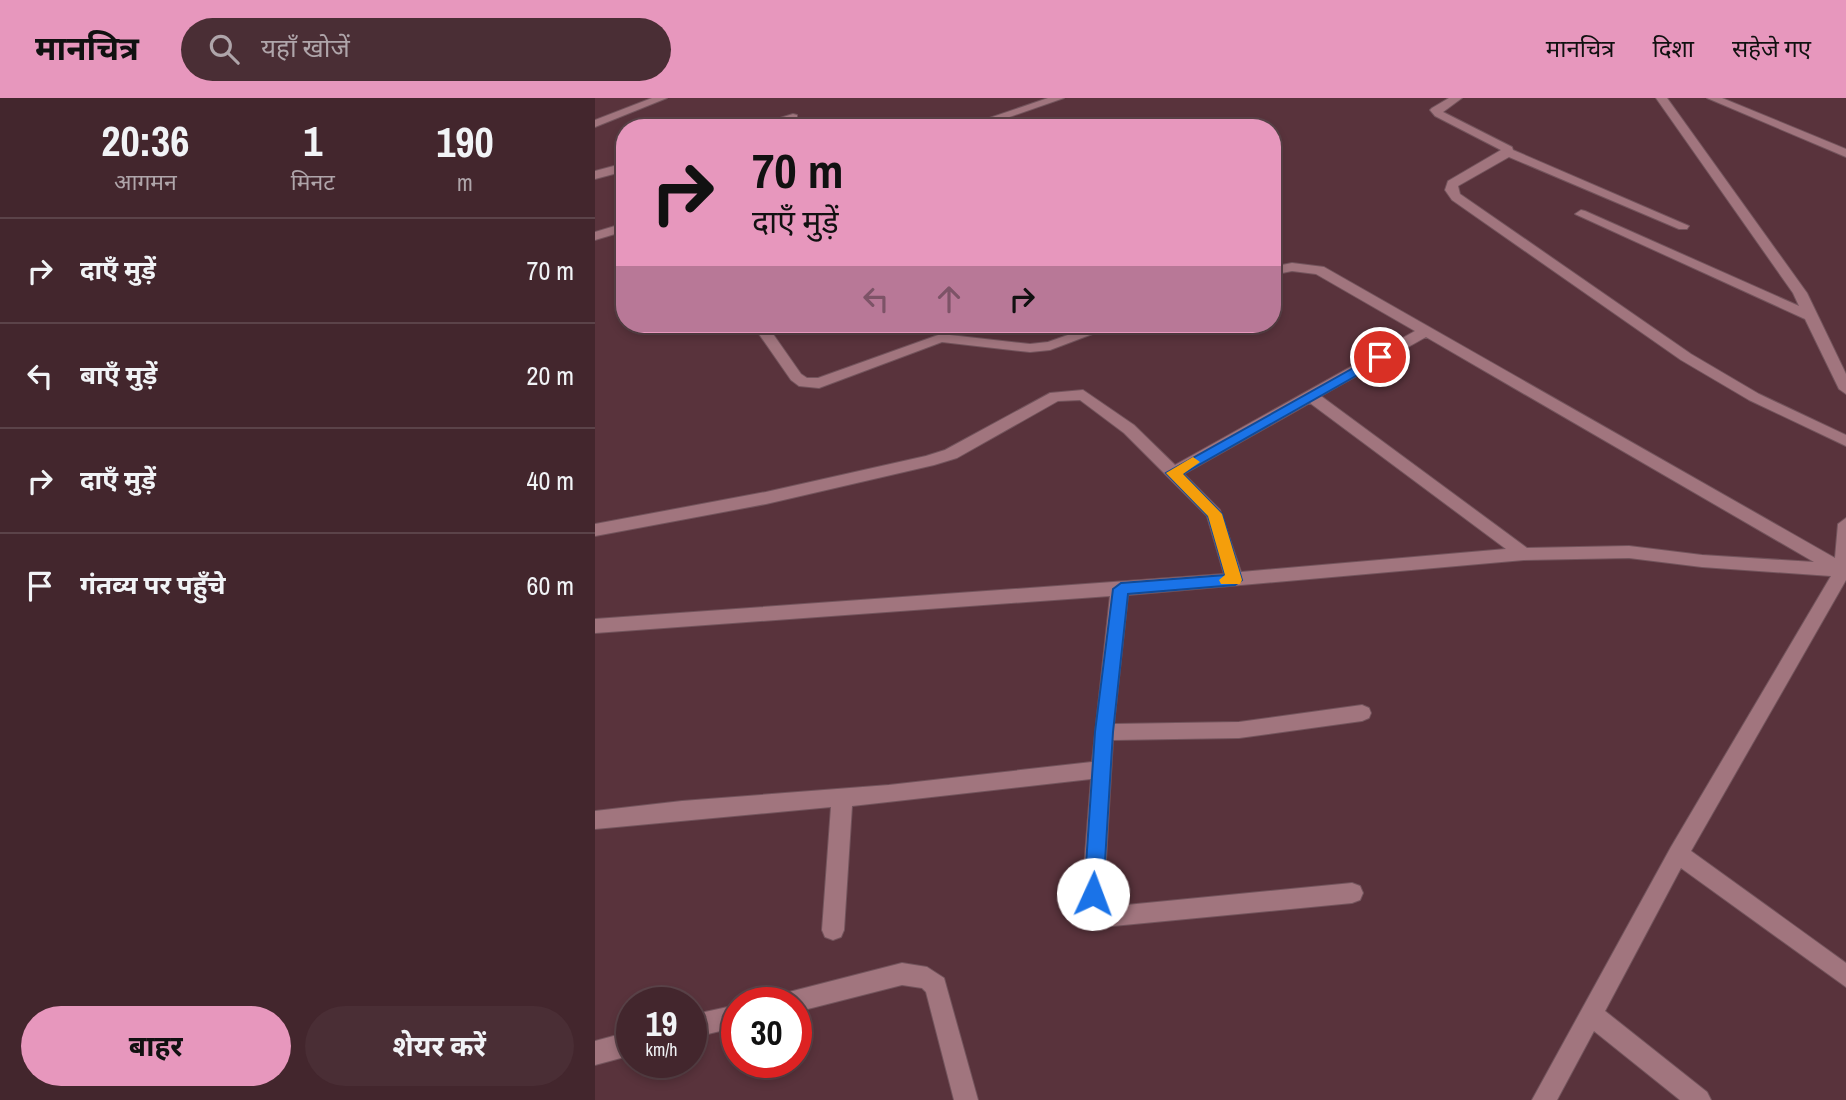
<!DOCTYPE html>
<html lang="hi">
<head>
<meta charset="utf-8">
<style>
  :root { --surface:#43262d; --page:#4a2e35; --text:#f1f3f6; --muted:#afa5aa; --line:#5b4349; --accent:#e797bd }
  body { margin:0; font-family:"Archivo Narrow","Noto Sans Devanagari",sans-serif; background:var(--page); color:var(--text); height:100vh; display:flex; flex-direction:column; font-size:26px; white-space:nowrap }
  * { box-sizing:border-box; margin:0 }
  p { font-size:23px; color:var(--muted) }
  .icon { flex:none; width:38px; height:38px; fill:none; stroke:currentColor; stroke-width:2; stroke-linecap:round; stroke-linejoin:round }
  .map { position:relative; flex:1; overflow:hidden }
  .panel { display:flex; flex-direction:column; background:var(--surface); width:595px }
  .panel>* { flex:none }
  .top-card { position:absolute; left:21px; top:21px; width:665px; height:214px; border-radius:28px; box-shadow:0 4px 10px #0003,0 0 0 2px var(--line); background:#e797bd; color:#111; overflow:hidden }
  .speed { position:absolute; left:21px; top:889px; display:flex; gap:14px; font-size:35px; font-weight:700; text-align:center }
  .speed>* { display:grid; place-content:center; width:91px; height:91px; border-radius:50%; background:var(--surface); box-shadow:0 4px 10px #0003,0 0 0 2px var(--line); line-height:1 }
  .speed small { font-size:18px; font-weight:400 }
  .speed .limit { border:10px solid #d22; background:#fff; color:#111 }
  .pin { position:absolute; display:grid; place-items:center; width:60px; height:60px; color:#fff; margin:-30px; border:4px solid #fff; border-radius:50%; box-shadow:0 2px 7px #0007 }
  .me { position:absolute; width:77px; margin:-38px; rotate:2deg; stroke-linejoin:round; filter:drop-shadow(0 0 5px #0008) }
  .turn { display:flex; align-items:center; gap:24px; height:147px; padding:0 21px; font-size:32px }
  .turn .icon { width:91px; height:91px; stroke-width:2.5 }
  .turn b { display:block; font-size:49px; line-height:60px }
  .lanes { display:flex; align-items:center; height:66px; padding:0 21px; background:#0003; justify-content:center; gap:35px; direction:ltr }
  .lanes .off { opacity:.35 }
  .eta { display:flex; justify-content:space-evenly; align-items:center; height:119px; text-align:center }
  .eta b { font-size:42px; font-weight:700; line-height:49px }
  .action { display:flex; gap:14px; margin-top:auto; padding:14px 21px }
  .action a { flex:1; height:80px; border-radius:42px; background:var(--accent); color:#111; font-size:28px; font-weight:700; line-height:80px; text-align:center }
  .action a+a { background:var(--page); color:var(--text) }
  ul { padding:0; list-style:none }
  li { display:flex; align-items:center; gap:21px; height:105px; padding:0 21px; border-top:2px solid var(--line) }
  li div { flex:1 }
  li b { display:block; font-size:26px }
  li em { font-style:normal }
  header { display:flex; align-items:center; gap:42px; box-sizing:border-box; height:98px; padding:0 35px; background:var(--accent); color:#111 }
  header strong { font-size:33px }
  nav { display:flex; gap:38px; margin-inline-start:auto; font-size:24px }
  .search { width:490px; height:63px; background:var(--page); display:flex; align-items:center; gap:18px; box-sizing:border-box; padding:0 24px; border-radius:38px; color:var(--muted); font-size:26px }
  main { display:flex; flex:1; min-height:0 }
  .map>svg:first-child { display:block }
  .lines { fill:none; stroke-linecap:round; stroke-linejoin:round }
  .street-casing { stroke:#73545c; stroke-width:2 }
  .secondary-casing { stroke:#73545c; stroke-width:2 }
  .street { fill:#a1757e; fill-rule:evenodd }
  .secondary { fill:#a1757e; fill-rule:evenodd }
  .route { fill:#1a73e8; stroke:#114b97; stroke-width:2 }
  .slow { fill:#f59e0b }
</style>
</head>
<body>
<header>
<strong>मानचित्र</strong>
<div class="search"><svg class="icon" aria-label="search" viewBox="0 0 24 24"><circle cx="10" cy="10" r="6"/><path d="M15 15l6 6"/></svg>यहाँ खोजें</div>
<nav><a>मानचित्र</a><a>दिशा</a><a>सहेजे गए</a></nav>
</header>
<main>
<section class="panel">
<div class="eta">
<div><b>20:36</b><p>आगमन</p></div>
<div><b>1</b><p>मिनट</p></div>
<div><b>190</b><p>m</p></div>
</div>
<ul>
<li><svg class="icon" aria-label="right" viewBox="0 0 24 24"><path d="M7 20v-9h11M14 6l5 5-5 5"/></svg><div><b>दाएँ मुड़ें</b></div><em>70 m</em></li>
<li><svg class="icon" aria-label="left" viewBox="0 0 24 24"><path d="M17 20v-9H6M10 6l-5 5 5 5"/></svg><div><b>बाएँ मुड़ें</b></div><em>20 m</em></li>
<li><svg class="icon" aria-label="right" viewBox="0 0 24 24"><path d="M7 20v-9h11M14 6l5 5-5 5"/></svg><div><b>दाएँ मुड़ें</b></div><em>40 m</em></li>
<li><svg class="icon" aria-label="arrive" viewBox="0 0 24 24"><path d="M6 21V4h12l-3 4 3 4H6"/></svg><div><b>गंतव्य पर पहुँचे</b></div><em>60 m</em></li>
</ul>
<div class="action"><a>बाहर</a><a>शेयर करें</a></div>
</section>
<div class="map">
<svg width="1251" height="1002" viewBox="0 0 1251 1002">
  <rect width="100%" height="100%" fill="#59333c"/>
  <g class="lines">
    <g class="street-casing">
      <g id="street">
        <path d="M 57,0 L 72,0 L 0,29 L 0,22 Z"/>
        <path d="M 453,0 L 469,0 L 383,30 L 365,30 Z"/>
        <path d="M 854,0 L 867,0 L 848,14 L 917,49 L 918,52 L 1094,128 L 1092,131 L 1084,131 L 914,59 L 863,88 L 865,96 L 1096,256 L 1164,296 L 1251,337 L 1251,348 L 1154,302 L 1086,262 L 857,102 L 850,92 L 853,83 L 906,52 L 840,18 L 835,12 L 837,10 Z"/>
        <path d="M 1061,0 L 1072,0 L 1212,195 L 1251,276 L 1251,296 L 1244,291 L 1210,221 L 980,116 L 986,112 L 990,113 L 1204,208 L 1198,195 Z"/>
        <path d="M 198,16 L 202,17 L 202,21 L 172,30 L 152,30 Z"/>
        <path d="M 30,65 L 30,73 L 0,81 L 0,73 Z"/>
        <path d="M 30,125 L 30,133 L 0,142 L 0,134 Z"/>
        <path d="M 697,165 L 729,169 L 1240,460 L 1243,426 L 1251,420 L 1251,482 L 1096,753 L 1251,865 L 1251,889 L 1086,770 L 1010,913 L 1112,994 L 1116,1002 L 1085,1002 L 999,933 L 962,1002 L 937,1002 L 1076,749 L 1236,478 L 1107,469 L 1034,460 L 929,462 L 533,497 L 519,626 L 644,624 L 767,607 L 774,610 L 776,615 L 774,620 L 767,623 L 644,640 L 518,642 L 509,796 L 512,802 L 521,808 L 757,785 L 765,788 L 768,795 L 765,802 L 757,805 L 518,828 L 496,816 L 487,796 L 496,681 L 257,708 L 249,832 L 246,839 L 238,842 L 230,839 L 227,832 L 236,709 L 0,731 L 0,713 L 87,703 L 294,687 L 497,664 L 515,498 L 0,535 L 0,521 L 629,476 L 612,418 L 529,335 L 485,302 L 463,303 L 362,360 L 339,367 L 171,406 L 0,438 L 0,426 L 171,394 L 331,358 L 350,352 L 455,295 L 488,292 L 539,327 L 580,367 L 820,233 L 721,176 L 697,173 L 677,177 L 677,169 ZM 831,239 L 1219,464 L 1107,457 L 1034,448 L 932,450 L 726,298 ZM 715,305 L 911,451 L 646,474 L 625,412 L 589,376 Z"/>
        <path d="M 157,226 L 171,226 L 206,276 L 212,280 L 223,280 L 346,236 L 435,246 L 453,244 L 504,226 L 524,226 L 455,252 L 435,254 L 347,244 L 224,290 L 204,288 L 196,282 Z"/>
        <path d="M 307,865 L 332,869 L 349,880 L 383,1002 L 359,1002 L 331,894 L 327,890 L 307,887 L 201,914 L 201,905 L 183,905 L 186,897 L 194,894 Z"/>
        <path d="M 142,907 L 142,929 L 96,940 L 96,917 Z"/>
        <path d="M 37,933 L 37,957 L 0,967 L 0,943 Z"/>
      </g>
    </g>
    <g class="secondary-casing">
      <path id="secondary" d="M 1112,0 L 1127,0 L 1251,51 L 1251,59 Z"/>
    </g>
    <use href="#street" class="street"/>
    <use href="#secondary" class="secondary"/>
  </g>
  <path class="route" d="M 785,255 L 789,256 L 789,262 L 588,376 L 627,416 L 647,482 L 640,487 L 533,496 L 518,634 L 508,796 L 505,802 L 498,805 L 492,802 L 489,796 L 500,634 L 518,491 L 526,485 L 630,477 L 613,418 L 571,375 Z"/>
  <path class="slow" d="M 598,359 L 605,364 L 588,376 L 627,416 L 647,482 L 645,486 L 626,486 L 624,482 L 630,477 L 613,418 L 571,375 Z"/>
</svg>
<div class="speed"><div>19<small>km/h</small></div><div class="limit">30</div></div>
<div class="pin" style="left:785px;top:259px;background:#d93025"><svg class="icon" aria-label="arrive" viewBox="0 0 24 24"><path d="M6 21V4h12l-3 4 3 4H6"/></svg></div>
<svg class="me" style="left:498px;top:796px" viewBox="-20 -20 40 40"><circle r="19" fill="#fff"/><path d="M0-13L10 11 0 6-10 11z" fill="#1a73e8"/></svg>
<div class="top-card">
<div class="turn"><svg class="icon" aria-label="right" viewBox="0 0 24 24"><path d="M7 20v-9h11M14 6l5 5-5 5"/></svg><div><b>70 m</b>दाएँ मुड़ें</div></div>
<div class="lanes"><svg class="icon off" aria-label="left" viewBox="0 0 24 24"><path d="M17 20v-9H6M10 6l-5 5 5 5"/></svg><svg class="icon off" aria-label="ahead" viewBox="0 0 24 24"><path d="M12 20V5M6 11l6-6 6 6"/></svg><svg class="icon" aria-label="right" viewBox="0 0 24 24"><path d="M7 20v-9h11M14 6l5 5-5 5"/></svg></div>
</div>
</div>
</main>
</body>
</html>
